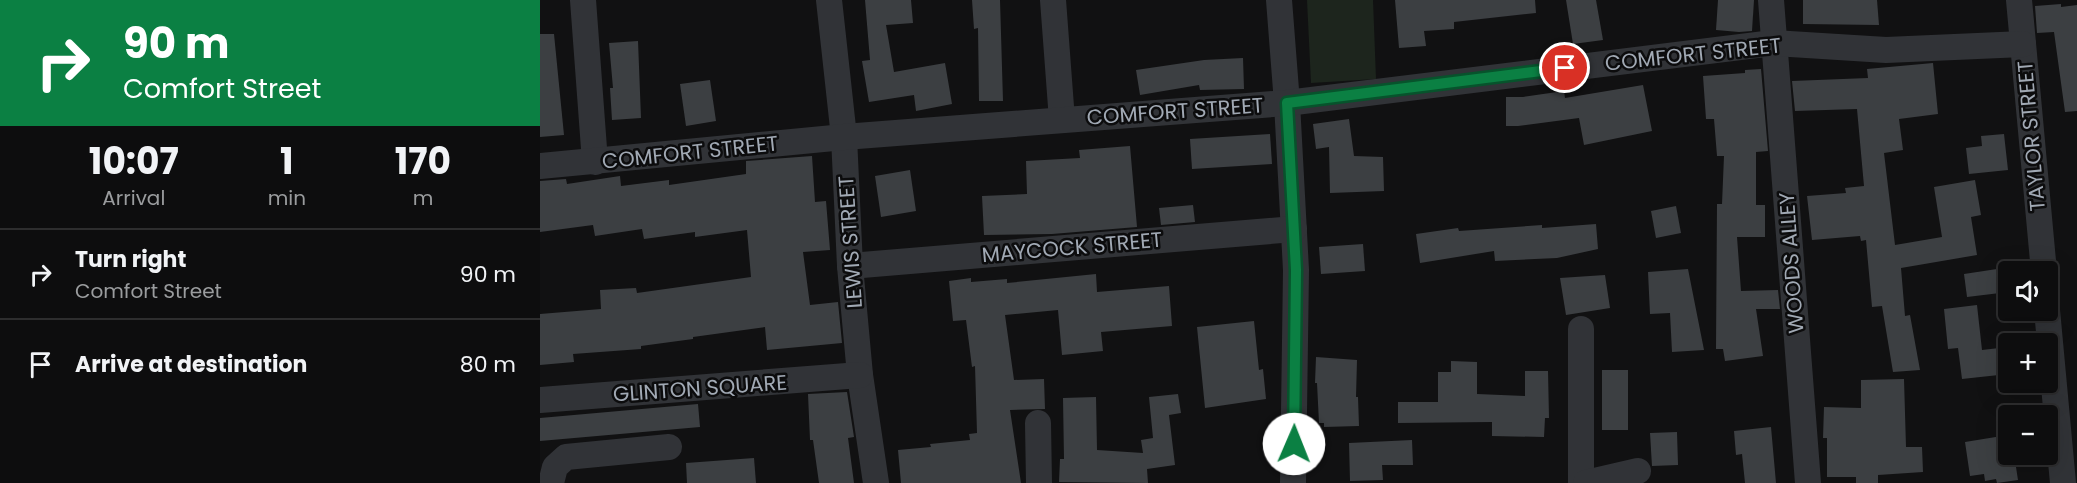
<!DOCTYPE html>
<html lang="en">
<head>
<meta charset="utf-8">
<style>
  :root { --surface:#0d0d0e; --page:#1b1b1c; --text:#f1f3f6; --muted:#9a9c9e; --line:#2d2d2e }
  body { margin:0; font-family:Poppins,sans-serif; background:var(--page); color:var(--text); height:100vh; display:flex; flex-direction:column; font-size:22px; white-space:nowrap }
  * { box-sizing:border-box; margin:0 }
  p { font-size:20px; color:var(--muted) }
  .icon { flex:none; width:33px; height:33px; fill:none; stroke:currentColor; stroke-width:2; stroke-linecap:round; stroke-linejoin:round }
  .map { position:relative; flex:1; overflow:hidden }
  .sheet { display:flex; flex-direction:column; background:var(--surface); width:540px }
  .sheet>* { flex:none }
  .guide { background:#0b8043; color:#fff; overflow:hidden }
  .controls { position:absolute; left:1458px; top:261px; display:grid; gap:12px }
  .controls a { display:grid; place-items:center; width:60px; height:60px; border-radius:6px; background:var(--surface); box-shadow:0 6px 24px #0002,0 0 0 2px var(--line); font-size:30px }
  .pin { position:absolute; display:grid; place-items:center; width:51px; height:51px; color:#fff; margin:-26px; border:3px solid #fff; border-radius:50%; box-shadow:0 2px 6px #0007 }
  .me { position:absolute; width:66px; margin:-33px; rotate:1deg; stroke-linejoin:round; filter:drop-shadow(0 0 4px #0008) }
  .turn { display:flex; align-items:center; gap:21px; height:126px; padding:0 24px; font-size:27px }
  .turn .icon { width:78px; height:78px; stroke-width:2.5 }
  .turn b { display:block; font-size:42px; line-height:51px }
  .eta { display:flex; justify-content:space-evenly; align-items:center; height:102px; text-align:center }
  .eta b { font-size:36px; font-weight:700; line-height:42px }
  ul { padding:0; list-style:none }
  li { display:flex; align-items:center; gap:18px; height:90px; padding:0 24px; border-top:2px solid var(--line) }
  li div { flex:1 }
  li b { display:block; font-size:22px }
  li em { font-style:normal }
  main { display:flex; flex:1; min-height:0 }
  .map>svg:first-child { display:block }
  .green { fill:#1d251d }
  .building { fill:#3c3f42 }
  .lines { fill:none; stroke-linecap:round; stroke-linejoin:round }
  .minor { stroke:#313337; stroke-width:26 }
  .route-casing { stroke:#07532c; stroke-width:15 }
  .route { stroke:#0b8043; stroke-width:10 }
  .labels { text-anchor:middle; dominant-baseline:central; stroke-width:5; stroke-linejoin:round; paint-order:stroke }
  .street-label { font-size:21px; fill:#a1a9b4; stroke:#0c0c0d }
</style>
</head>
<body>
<main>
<section class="sheet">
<div class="guide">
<div class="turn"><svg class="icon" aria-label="right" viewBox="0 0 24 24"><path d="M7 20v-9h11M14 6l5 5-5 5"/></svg><div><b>90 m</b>Comfort Street</div></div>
</div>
<div class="eta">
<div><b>10:07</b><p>Arrival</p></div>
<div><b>1</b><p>min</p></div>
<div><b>170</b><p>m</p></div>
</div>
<ul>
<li><svg class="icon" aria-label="right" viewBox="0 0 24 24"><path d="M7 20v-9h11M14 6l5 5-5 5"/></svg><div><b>Turn right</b><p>Comfort Street</p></div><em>90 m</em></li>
<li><svg class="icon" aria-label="arrive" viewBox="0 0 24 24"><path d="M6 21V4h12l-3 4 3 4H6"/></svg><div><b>Arrive at destination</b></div><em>80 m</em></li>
</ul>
</section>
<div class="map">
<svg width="1537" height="483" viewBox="0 0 1537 483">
  <rect width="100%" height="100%" fill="#111112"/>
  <path class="green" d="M 767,0 L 833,0 L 836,79 L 771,83 Z"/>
  <g class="building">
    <path d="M 325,0 L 371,0 L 373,23 L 346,25 L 354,72 L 405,63 L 412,104 L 376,111 L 374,95 L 329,102 L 322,61 L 330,60 Z"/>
    <path d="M 432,0 L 460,0 L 463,101 L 439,101 L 438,28 L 434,29 Z"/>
    <path d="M 855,0 L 995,0 L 996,13 L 914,22 L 914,29 L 884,31 L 886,46 L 859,48 Z"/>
    <path d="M 1026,0 L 1056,0 L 1063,40 L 1033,44 Z"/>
    <path d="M 1178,0 L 1214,0 L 1212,31 L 1199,32 L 1176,30 Z"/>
    <path d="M 1263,0 L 1337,0 L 1339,25 L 1263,24 Z"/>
    <path d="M 1521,4 L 1521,7 L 1537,5 L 1537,111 L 1525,112 L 1514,32 L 1497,33 L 1495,6 Z"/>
    <path d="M 0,34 L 14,34 L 24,135 L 0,137 Z"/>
    <path d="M 98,41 L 101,118 L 72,120 L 70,88 L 73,88 L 69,43 Z"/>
    <path d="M 703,58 L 704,89 L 660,90 L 659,85 L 600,95 L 596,70 L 664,60 Z"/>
    <path d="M 1393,63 L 1398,114 L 1359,119 L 1363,150 L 1344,153 L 1355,245 L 1402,237 L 1394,187 L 1435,180 L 1441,215 L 1431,217 L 1437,255 L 1361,268 L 1365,316 L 1370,315 L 1380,370 L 1353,372 L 1342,306 L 1332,307 L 1326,240 L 1321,241 L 1320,236 L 1272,240 L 1267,196 L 1306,193 L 1305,188 L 1324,186 L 1317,109 L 1255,111 L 1252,81 L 1328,78 L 1327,69 Z"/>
    <path d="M 1221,69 L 1228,151 L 1216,152 L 1216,205 L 1225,205 L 1225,237 L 1197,237 L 1201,291 L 1238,290 L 1240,309 L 1216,309 L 1223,356 L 1185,361 L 1183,349 L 1176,349 L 1177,204 L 1182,204 L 1184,156 L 1177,156 L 1174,119 L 1166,119 L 1163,76 L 1205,73 L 1205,70 Z"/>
    <path d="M 170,80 L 176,121 L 146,126 L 140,84 Z"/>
    <path d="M 1103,85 L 1112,131 L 1044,145 L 1039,118 L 978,126 L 966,126 L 966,97 L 983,97 L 1024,91 L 1025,98 Z"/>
    <path d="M 809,119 L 814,156 L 843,157 L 844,191 L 790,193 L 789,147 L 776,149 L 773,124 Z"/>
    <path d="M 730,134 L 732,164 L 652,169 L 650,139 Z"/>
    <path d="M 1464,134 L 1468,170 L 1429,174 L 1426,148 L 1442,146 L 1441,136 Z"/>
    <path d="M 590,146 L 597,227 L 512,234 L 444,235 L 442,196 L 487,194 L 486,161 L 540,158 L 539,150 Z"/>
    <path d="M 272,156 L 275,202 L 286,201 L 290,250 L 263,252 L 270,305 L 298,302 L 302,343 L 227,350 L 225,327 L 153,337 L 153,339 L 101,346 L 101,349 L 33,354 L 34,362 L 0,365 L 0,314 L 61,309 L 60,290 L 96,288 L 97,293 L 211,277 L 207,230 L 155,237 L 155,232 L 104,239 L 102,229 L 55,236 L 53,225 L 0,232 L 0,181 L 26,179 L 27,184 L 80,176 L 81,186 L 129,180 L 129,185 L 206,174 L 206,161 Z"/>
    <path d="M 370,170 L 376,211 L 341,217 L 335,176 Z"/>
    <path d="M 653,205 L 655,222 L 621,225 L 619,208 Z"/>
    <path d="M 1136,206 L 1141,233 L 1116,238 L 1111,211 Z"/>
    <path d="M 1056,224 L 1058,249 L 1017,258 L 955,261 L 954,251 L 880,263 L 876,234 L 918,228 L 919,231 L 1002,225 L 1002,228 Z"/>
    <path d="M 823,244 L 825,271 L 781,274 L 779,247 Z"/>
    <path d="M 1148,269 L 1164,350 L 1132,352 L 1130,313 L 1110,314 L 1108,272 Z"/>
    <path d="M 1457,269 L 1460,293 L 1427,297 L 1424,274 Z"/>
    <path d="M 556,274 L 557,292 L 629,286 L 632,326 L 561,332 L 563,351 L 522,355 L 518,310 L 465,315 L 474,380 L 504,379 L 505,409 L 470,410 L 481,483 L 361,483 L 358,450 L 391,447 L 390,444 L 430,440 L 429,434 L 437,433 L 435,366 L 432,367 L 426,320 L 413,321 L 409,281 L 431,278 L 431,282 L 467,279 L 467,283 Z"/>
    <path d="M 1065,275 L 1070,308 L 1026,315 L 1020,278 Z"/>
    <path d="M 1437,305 L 1442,350 L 1468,347 L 1468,374 L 1422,379 L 1418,348 L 1408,349 L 1404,309 Z"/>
    <path d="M 714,321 L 719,370 L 723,369 L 726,399 L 665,408 L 657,327 Z"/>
    <path d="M 776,357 L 817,360 L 816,397 L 818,397 L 819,426 L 784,427 L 784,423 L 779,423 L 777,383 L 775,383 Z"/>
    <path d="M 911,361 L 937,362 L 937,394 L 985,396 L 985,371 L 1008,371 L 1009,418 L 1005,418 L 1004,437 L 952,436 L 952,422 L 858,423 L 858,402 L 898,402 L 898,372 L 911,372 Z"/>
    <rect x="1062" y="370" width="26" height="60"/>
    <path d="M 1364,379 L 1366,447 L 1382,447 L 1383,472 L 1338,475 L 1338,483 L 1316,483 L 1316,477 L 1287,477 L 1287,438 L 1283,438 L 1284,407 L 1321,408 L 1321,380 Z"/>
    <path d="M 307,392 L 314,437 L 308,438 L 314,483 L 279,483 L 273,440 L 270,440 L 268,394 Z"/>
    <path d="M 638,394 L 641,413 L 629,415 L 635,465 L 607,469 L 608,483 L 519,482 L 520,459 L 524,459 L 523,398 L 556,397 L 557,450 L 603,453 L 601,440 L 613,438 L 609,397 Z"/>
    <path d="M 158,404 L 160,427 L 0,441 L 0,418 Z"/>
    <path d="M 1231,427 L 1236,483 L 1205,483 L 1202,454 L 1196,455 L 1194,431 Z"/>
    <path d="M 1137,432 L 1138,465 L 1112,466 L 1110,433 Z"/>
    <path d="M 1468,435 L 1468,454 L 1474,454 L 1478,480 L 1457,483 L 1456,479 L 1445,481 L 1444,474 L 1430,476 L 1425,442 Z"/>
    <path d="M 872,440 L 873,465 L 842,465 L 843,480 L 810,481 L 809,443 Z"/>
    <path d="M 214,458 L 216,483 L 147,483 L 146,463 Z"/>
  </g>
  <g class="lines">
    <g class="minor">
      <path d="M 43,0 L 55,162"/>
      <path d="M 289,0 L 304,137 L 310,266 L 320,375 L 336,483"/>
      <path d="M 513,0 L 522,120"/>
      <path d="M 739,0 L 747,103 L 756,270 L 753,483"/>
      <path d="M 1231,0 L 1268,483"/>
      <path d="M 1479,0 L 1504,272"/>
      <path d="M 0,166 L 304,137 L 747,103 L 1233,43 L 1346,50 L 1483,44"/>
      <path d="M 310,266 L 754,229"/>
      <path d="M 1507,310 L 1523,483"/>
      <path d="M 1041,329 L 1041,483"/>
      <path d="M 0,400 L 320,375"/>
      <path d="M 498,423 L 499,483"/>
      <path d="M 11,483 L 15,467 L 26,457 L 129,447"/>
      <path d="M 1046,483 L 1098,471"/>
    </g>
  </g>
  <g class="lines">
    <g class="route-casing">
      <path id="route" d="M 754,444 L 756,270 L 747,103 L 1025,68"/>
    </g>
    <use href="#route" class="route"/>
  </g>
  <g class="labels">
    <g class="street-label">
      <text transform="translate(1153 54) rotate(-6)">COMFORT STREET</text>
      <text transform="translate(635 111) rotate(-4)">COMFORT STREET</text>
      <text transform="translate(1491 136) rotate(-95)">TAYLOR STREET</text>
      <text transform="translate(150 152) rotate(-6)">COMFORT STREET</text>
      <text transform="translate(310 242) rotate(-94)">LEWIS STREET</text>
      <text transform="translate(532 247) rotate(-5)">MAYCOCK STREET</text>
      <text transform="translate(1251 263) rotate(-94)">WOODS ALLEY</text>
      <text transform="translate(160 388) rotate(-4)">GLINTON SQUARE</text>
    </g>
  </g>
</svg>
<div class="controls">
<a><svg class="icon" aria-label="sound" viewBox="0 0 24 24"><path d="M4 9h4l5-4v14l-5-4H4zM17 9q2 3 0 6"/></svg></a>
<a>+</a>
<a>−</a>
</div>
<div class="pin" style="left:1025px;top:68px;background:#d93025"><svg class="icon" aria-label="arrive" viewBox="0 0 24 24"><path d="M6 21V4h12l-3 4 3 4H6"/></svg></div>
<svg class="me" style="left:754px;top:444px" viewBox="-20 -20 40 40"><circle r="19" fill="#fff"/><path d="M0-13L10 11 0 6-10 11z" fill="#0b8043"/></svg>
</div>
</main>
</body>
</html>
